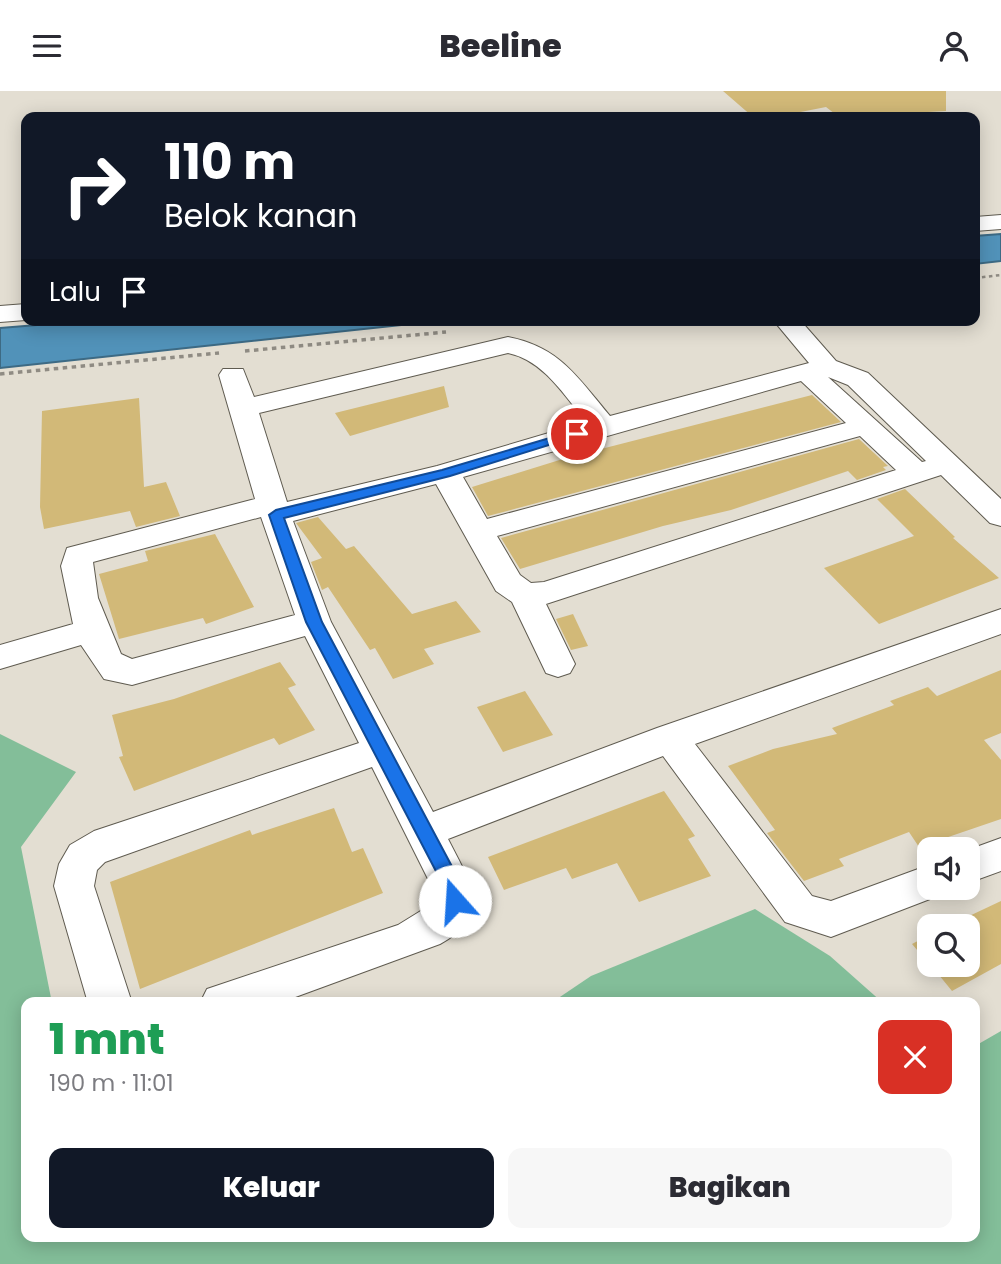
<!DOCTYPE html>
<html lang="id">
<head>
<meta charset="utf-8">
<style>
  :root { --surface:#fff; --page:#f7f7f7; --text:#2b2b33; --muted:#7c7c81; --accent:#111827 }
  body { margin:0; font-family:Poppins,sans-serif; background:var(--page); color:var(--text); height:100vh; display:flex; flex-direction:column; font-size:26px; white-space:nowrap }
  * { box-sizing:border-box; margin:0 }
  p { font-size:23px; color:var(--muted) }
  .icon { flex:none; width:38px; height:38px; fill:none; stroke:currentColor; stroke-width:2; stroke-linecap:round; stroke-linejoin:round }
  .map { position:relative; flex:1; overflow:hidden }
  .drawer { position:absolute; left:21px; top:906px; width:959px; height:245px; display:flex; flex-direction:column; background:var(--surface); border-radius:14px; box-shadow:0 4px 18px #0003 }
  .drawer>* { flex:none }
  .top-card { position:absolute; left:21px; top:21px; width:959px; height:214px; border-radius:14px; box-shadow:0 4px 18px #0003; background:#111827; color:#fff; overflow:hidden }
  .tools { position:absolute; left:917px; top:746px; display:grid; gap:14px }
  .tools a { display:grid; place-items:center; width:63px; height:63px; border-radius:14px; background:var(--surface); box-shadow:0 4px 18px #0003; font-size:35px }
  .pin { position:absolute; display:grid; place-items:center; width:60px; height:60px; color:#fff; margin:-30px; border:4px solid #fff; border-radius:50%; box-shadow:0 2px 7px #0007 }
  .me { position:absolute; width:77px; margin:-38px; rotate:341deg; stroke-linejoin:round; filter:drop-shadow(0 0 5px #0008) }
  .turn { display:flex; align-items:center; gap:24px; height:147px; padding:0 28px; font-size:32px }
  .turn .icon { width:91px; height:91px; stroke-width:2.5 }
  .turn b { display:block; font-size:49px; line-height:60px }
  .then { display:flex; align-items:center; height:66px; padding:0 28px; background:#0003; gap:14px; font-size:26px }
  .round { display:grid; place-items:center; flex:none; width:74px; height:74px; border-radius:14px; background:var(--page) }
  .summary { display:flex; align-items:center; justify-content:space-between; height:119px; padding:0 28px }
  h1 { font-size:42px; font-weight:800; line-height:52px; color:#1e9e55 }
  .cta { display:flex; gap:14px; margin-top:auto; padding:14px 28px }
  .cta a { flex:1; height:80px; border-radius:14px; background:var(--accent); color:#fff; font-size:28px; font-weight:800; line-height:80px; text-align:center }
  .cta a+a { background:var(--page); color:var(--text) }
  header { display:flex; justify-content:space-between; align-items:center; height:91px; padding:0 28px; background:var(--surface); font-size:32px; font-weight:800 }
  .map>svg:first-child { display:block }
  .green { fill:#83be99 }
  .water { fill:#5192b9; stroke:#3d6a84; stroke-width:2 }
  .building { fill:#d2b978 }
  .lines { fill:none; stroke-linecap:round; stroke-linejoin:round }
  .street-casing { stroke:#5f5b50; stroke-width:2 }
  .path-far1 { stroke:#8f8b83; stroke-width:2.5; stroke-dasharray:3.5 3.5; stroke-linecap:butt }
  .path { stroke:#8f8b83; stroke-width:3.5; stroke-dasharray:4.5 4.5; stroke-linecap:butt }
  .street { fill:#fff; fill-rule:evenodd }
  .route { fill:#1a73e8; stroke:#114b97; stroke-width:2 }
</style>
</head>
<body>
<header><svg class="icon" aria-label="menu" viewBox="0 0 24 24"><path d="M4 6h16M4 12h16M4 18h16"/></svg>Beeline<svg class="icon" aria-label="person" viewBox="0 0 24 24"><circle cx="12" cy="8" r="4"/><path d="M4 21q1-7 8-7t8 7"/></svg></header>
<div class="map">
<svg width="1001" height="1173" viewBox="0 0 1001 1173">
  <rect width="100%" height="100%" fill="#e3ded2"/>
  <g class="green">
    <path d="M 0,643 L 76,681 L 21,756 L 52,912 L 26,912 L 26,1146 L 975,1146 L 975,955 L 1001,940 L 1001,1173 L 0,1173 Z"/>
    <path d="M 755,818 L 830,865 L 883,912 L 551,912 L 591,885 Z"/>
  </g>
  <g class="water">
    <path d="M 1001,143 L 1001,170 L 975,173 L 975,145 Z"/>
    <path d="M 99,229 L 448,229 L 0,277 L 0,237 Z"/>
  </g>
  <g class="building">
    <path d="M 723,0 L 946,0 L 946,20 L 839,26 L 826,16 L 775,26 L 753,26 Z"/>
    <path d="M 444,295 L 449,316 L 350,345 L 335,322 Z"/>
    <path d="M 812,304 L 841,331 L 488,425 L 472,396 L 566,367 Z"/>
    <path d="M 139,307 L 144,396 L 166,391 L 180,425 L 136,436 L 130,420 L 44,438 L 40,416 L 42,320 Z"/>
    <path d="M 859,348 L 888,375 L 883,376 L 886,379 L 857,389 L 848,380 L 731,419 L 663,435 L 520,478 L 501,447 Z"/>
    <path d="M 905,398 L 955,446 L 953,447 L 999,487 L 879,533 L 824,477 L 914,445 L 877,408 Z"/>
    <path d="M 318,426 L 346,458 L 354,455 L 412,523 L 456,510 L 481,541 L 424,558 L 434,573 L 393,588 L 375,557 L 370,559 L 328,496 L 322,499 L 311,471 L 322,467 L 296,432 Z"/>
    <path d="M 215,443 L 254,516 L 206,533 L 203,527 L 119,548 L 99,483 L 148,470 L 145,460 Z"/>
    <path d="M 573,523 L 588,555 L 571,559 L 556,528 Z"/>
    <path d="M 280,571 L 296,594 L 288,597 L 315,639 L 279,654 L 274,647 L 134,700 L 119,666 L 123,665 L 112,624 L 174,608 Z"/>
    <path d="M 1001,579 L 1001,642 L 984,649 L 1001,669 L 1001,728 L 919,756 L 909,741 L 839,768 L 844,775 L 804,790 L 767,742 L 775,739 L 728,675 L 773,658 L 837,643 L 832,637 L 894,614 L 890,610 L 928,596 L 937,605 Z"/>
    <path d="M 525,600 L 553,644 L 503,661 L 477,616 Z"/>
    <path d="M 664,700 L 695,745 L 688,748 L 711,785 L 639,811 L 617,772 L 572,788 L 566,777 L 504,799 L 488,766 Z"/>
    <path d="M 334,717 L 352,761 L 363,757 L 383,802 L 140,898 L 110,791 L 250,739 L 252,744 Z"/>
    <path d="M 1001,810 L 1001,873 L 952,900 L 930,873 L 968,873 L 968,835 L 948,835 Z"/>
    <path d="M 929,844 L 929,873 L 912,853 Z"/>
  </g>
  <g class="lines">
    <g class="street-casing">
      <g id="street">
        <path d="M 1001,124 L 1001,138 L 975,140 L 975,126 Z"/>
        <path d="M 26,213 L 26,229 L 0,231 L 0,215 Z"/>
        <path d="M 800,229 L 836,270 L 868,282 L 1001,408 L 1001,435 L 990,432 L 941,384 L 546,513 L 575,573 L 570,582 L 558,586 L 546,582 L 512,511 L 496,500 L 436,393 L 293,430 L 331,531 L 433,721 L 657,637 L 1001,518 L 1001,543 L 695,653 L 812,805 L 831,810 L 929,774 L 929,796 L 946,796 L 943,803 L 831,846 L 785,831 L 663,665 L 448,748 C 469,790 495,823 440,853 L 279,912 L 200,912 L 207,898 L 398,834 L 432,813 L 434,800 L 372,676 L 105,771 L 97,779 L 94,795 L 132,912 L 88,912 L 54,795 L 59,773 L 70,754 L 94,740 L 359,652 L 305,545 L 132,594 L 104,588 L 81,554 L 0,578 L 0,554 L 73,533 L 61,475 L 67,457 L 255,408 L 219,284 L 223,278 L 243,278 L 254,306 L 508,246 C 560,256 578,287 610,325 L 809,272 L 774,230 ZM 508,262 C 543,269 565,305 586,331 L 437,375 L 287,411 L 259,322 ZM 828,286 L 848,294 L 926,370 L 922,371 ZM 801,290 L 846,332 L 487,428 L 463,386 ZM 860,345 L 896,379 L 544,491 L 531,492 L 520,484 L 497,445 ZM 261,426 L 295,524 L 132,568 L 121,563 L 98,507 L 93,471 Z"/>
        <path d="M 1001,747 L 1001,780 L 968,792 L 968,759 Z"/>
      </g>
    </g>
    <path class="path-far1" d="M 975,187 L 1001,184"/>
    <g class="path">
      <path d="M 527,232 L 554,229"/>
      <path d="M 245,260 L 446,241"/>
      <path d="M 0,283 L 219,262"/>
    </g>
    <use href="#street" class="street"/>
  </g>
  <path class="route" d="M 573,340 L 584,343 L 450,385 L 284,427 L 322,531 L 457,785 L 465,810 L 462,816 L 449,816 L 439,786 L 306,531 L 269,424 L 276,419 L 442,379 Z"/>
</svg>
<div class="tools">
<a><svg class="icon" aria-label="sound" viewBox="0 0 24 24"><path d="M4 9h4l5-4v14l-5-4H4zM17 9q2 3 0 6"/></svg></a>
<a><svg class="icon" aria-label="search" viewBox="0 0 24 24"><circle cx="10" cy="10" r="6"/><path d="M15 15l6 6"/></svg></a>
</div>
<div class="pin" style="left:577px;top:343px;background:#d93025"><svg class="icon" aria-label="arrive" viewBox="0 0 24 24"><path d="M6 21V4h12l-3 4 3 4H6"/></svg></div>
<svg class="me" style="left:455px;top:810px" viewBox="-20 -20 40 40"><circle r="19" fill="#fff"/><path d="M0-13L10 11 0 6-10 11z" fill="#1a73e8"/></svg>
<div class="top-card">
<div class="turn"><svg class="icon" aria-label="right" viewBox="0 0 24 24"><path d="M7 20v-9h11M14 6l5 5-5 5"/></svg><div><b>110 m</b>Belok kanan</div></div>
<div class="then">Lalu<svg class="icon" aria-label="arrive" viewBox="0 0 24 24"><path d="M6 21V4h12l-3 4 3 4H6"/></svg></div>
</div>
<section class="drawer">
<div class="summary"><div><h1>1 mnt</h1><p>190 m · 11:01</p></div><a class="round" style="background:#d93025;color:#fff"><svg class="icon" aria-label="close" viewBox="0 0 24 24"><path d="M6 6l12 12M18 6L6 18"/></svg></a></div>
<div class="cta"><a>Keluar</a><a>Bagikan</a></div>
</section>
</div>
</body>
</html>
